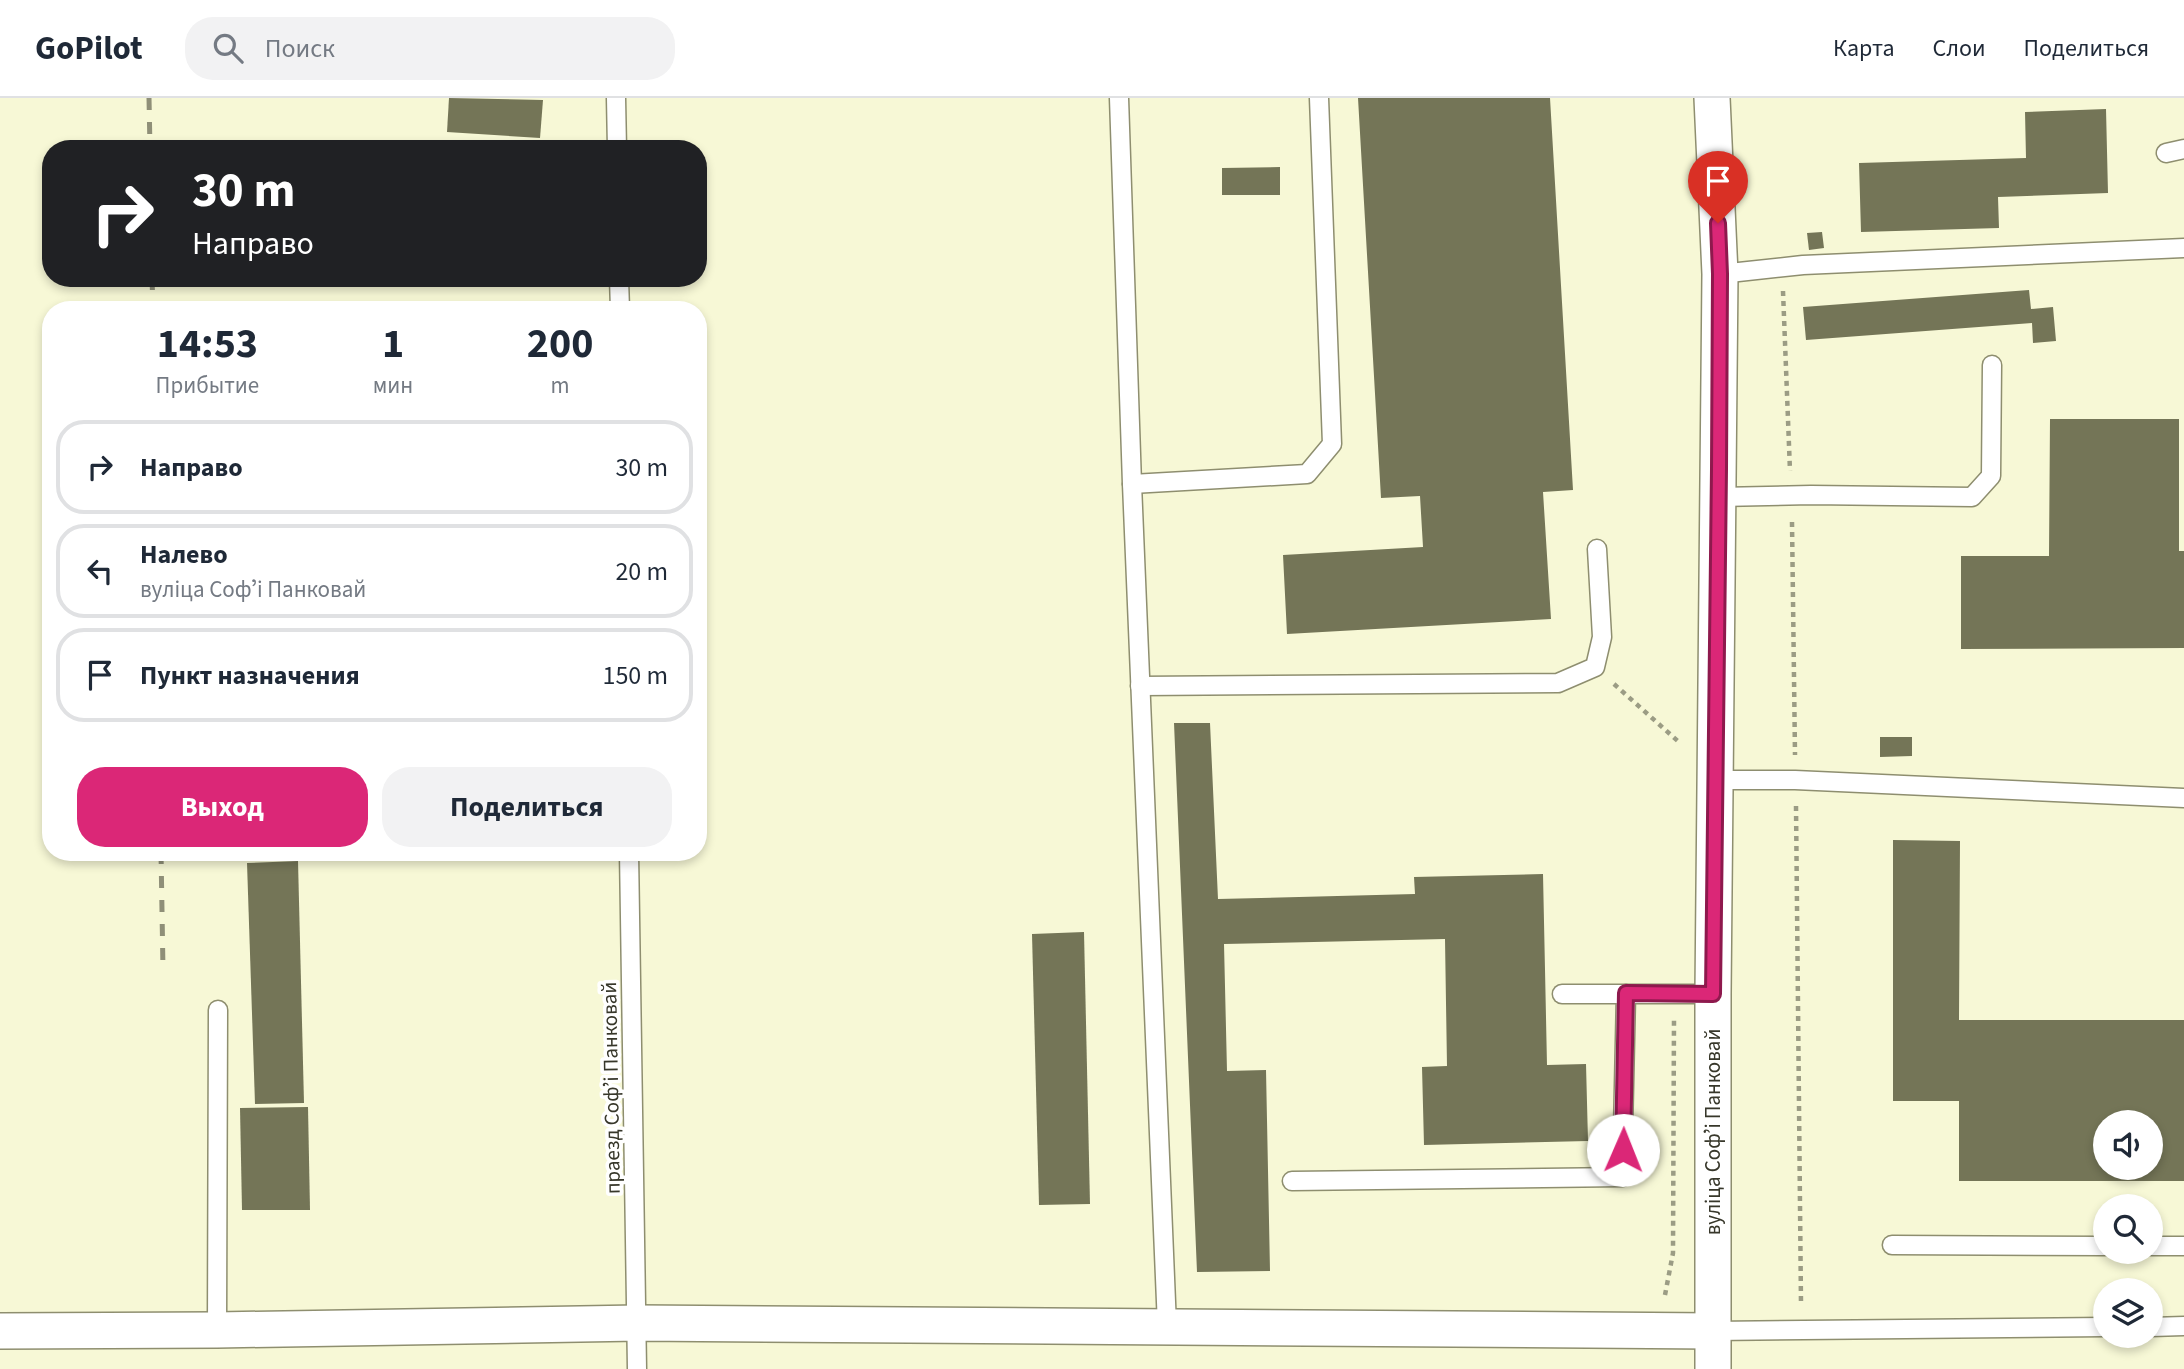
<!DOCTYPE html>
<html lang="ru">
<head>
<meta charset="utf-8">
<style>
  :root { --surface:#fff; --page:#f2f2f3; --text:#1f2937; --muted:#747a83; --line:#e0e1e3; --accent:#db2777 }
  body { margin:0; font-family:"Source Sans 3",sans-serif; background:var(--page); color:var(--text); height:100vh; display:flex; flex-direction:column; font-size:26px; white-space:nowrap }
  * { box-sizing:border-box; margin:0 }
  p { font-size:23px; color:var(--muted) }
  .icon { flex:none; width:38px; height:38px; fill:none; stroke:currentColor; stroke-width:2; stroke-linecap:round; stroke-linejoin:round }
  .map { position:relative; flex:1; overflow:hidden }
  .panel { position:absolute; left:42px; top:203px; width:665px; height:560px; display:flex; flex-direction:column; background:var(--surface); border-radius:28px; box-shadow:0 4px 10px #0003 }
  .panel>* { flex:none }
  .guide { position:absolute; left:42px; top:42px; width:665px; height:147px; border-radius:28px; box-shadow:0 4px 10px #0003; background:#202124; color:#fff; overflow:hidden }
  .fabs { position:absolute; left:2093px; top:1012px; display:grid; gap:14px }
  .fabs a { display:grid; place-items:center; width:70px; height:70px; border-radius:50%; background:var(--surface); box-shadow:0 4px 10px #0003; font-size:35px }
  .pin { position:absolute; display:grid; place-items:center; width:60px; height:60px; color:#fff; margin:-72px -30px; border-radius:50% 50% 50% 0; rotate:-45deg; box-shadow:0 0 7px #0007 }
  .pin .icon { rotate:45deg }
  .me { position:absolute; width:77px; margin:-38px; rotate:1deg; stroke-linejoin:round; filter:drop-shadow(0 0 5px #0008) }
  .turn { display:flex; align-items:center; gap:24px; height:147px; padding:0 35px; font-size:32px }
  .turn .icon { width:91px; height:91px; stroke-width:2.5 }
  .turn b { display:block; font-size:49px; line-height:60px }
  .eta { display:flex; justify-content:space-evenly; align-items:center; height:119px; text-align:center }
  .eta b { font-size:42px; font-weight:700; line-height:49px }
  .action { display:flex; gap:14px; margin-top:auto; padding:14px 35px }
  .action a { flex:1; height:80px; border-radius:28px; background:var(--accent); color:#fff; font-size:28px; font-weight:700; line-height:80px; text-align:center }
  .action a+a { background:var(--page); color:var(--text) }
  ul { padding:0; list-style:none }
  li { display:flex; align-items:center; gap:21px; height:94px; margin:0 14px 10px; padding:0 21px; border:4px solid var(--line); border-radius:28px }
  li div { flex:1 }
  li b { display:block; font-size:26px }
  li em { font-style:normal }
  header { display:flex; align-items:center; gap:42px; box-sizing:border-box; height:98px; padding:0 35px; background:var(--surface); border-bottom:2px solid var(--line) }
  header strong { font-size:33px }
  nav { display:flex; gap:38px; margin-inline-start:auto; font-size:24px }
  .search { width:490px; height:63px; background:var(--page); display:flex; align-items:center; gap:18px; box-sizing:border-box; padding:0 24px; border-radius:28px; color:var(--muted); font-size:26px }
  .map>svg:first-child { display:block }
  .building { fill:#747557; fill-rule:evenodd }
  .lines { fill:none; stroke-linecap:round; stroke-linejoin:round }
  .lane-casing { stroke:#8e8e6f; stroke-width:21 }
  .street-casing { stroke:#8e8e6f; stroke-width:38 }
  .path { stroke:#9b9c84; stroke-width:4.5; stroke-dasharray:5 5; stroke-linecap:butt }
  .lane { stroke:#fff; stroke-width:18 }
  .street { stroke:#fff; stroke-width:35 }
  .rail { stroke:#8f8f78; stroke-width:5; stroke-dasharray:12 12; stroke-linecap:butt }
  .route-casing { stroke:#8e194d; stroke-width:18 }
  .route { stroke:#db2777; stroke-width:12 }
  .labels { text-anchor:middle; dominant-baseline:central; stroke-width:7; stroke-linejoin:round; paint-order:stroke }
  .street-label { font-size:21px; fill:#37372a; stroke:#fff }
</style>
</head>
<body>
<header>
<strong>GoPilot</strong>
<div class="search"><svg class="icon" aria-label="search" viewBox="0 0 24 24"><circle cx="10" cy="10" r="6"/><path d="M15 15l6 6"/></svg>Поиск</div>
<nav><a>Карта</a><a>Слои</a><a>Поделиться</a></nav>
</header>
<div class="map">
<svg width="2184" height="1271" viewBox="0 0 2184 1271">
  <rect width="100%" height="100%" fill="#f7f8d6"/>
  <g class="building">
    <path d="M 449,0 L 543,2 L 540,40 L 447,34 Z"/>
    <path d="M 1358,0 L 1550,0 L 1573,392 L 1543,394 L 1551,521 L 1287,536 L 1283,457 L 1423,449 L 1420,398 L 1381,400 Z"/>
    <path d="M 2106,11 L 2108,95 L 1998,99 L 1999,130 L 1861,134 L 1859,65 L 2026,60 L 2025,14 Z"/>
    <path d="M 1280,69 L 1280,97 L 1222,97 L 1222,70 Z"/>
    <path d="M 1822,134 L 1824,150 L 1809,152 L 1807,135 Z"/>
    <path d="M 2029,192 L 2031,211 L 2053,209 L 2056,243 L 2033,245 L 2032,225 L 1806,242 L 1803,209 Z"/>
    <path d="M 2050,321 L 2179,321 L 2179,453 L 2184,453 L 2184,550 L 1961,551 L 1961,458 L 2049,458 Z"/>
    <path d="M 1174,625 L 1210,625 L 1218,801 L 1415,796 L 1414,779 L 1543,776 L 1547,967 L 1586,966 L 1588,1043 L 1424,1047 L 1422,969 L 1447,968 L 1445,841 L 1224,846 L 1227,973 L 1266,972 L 1270,1173 L 1197,1174 Z"/>
    <path d="M 1880,639 L 1912,639 L 1912,658 L 1880,659 Z"/>
    <path d="M 1893,742 L 1960,743 L 1959,922 L 2184,922 L 2184,1083 L 1959,1083 L 1959,1003 L 1893,1003 ZM 2105,1024 L 2151,1024 L 2151,1069 L 2105,1069 Z"/>
    <path d="M 298,763 L 304,1005 L 255,1006 L 247,765 Z"/>
    <path d="M 1084,834 L 1090,1106 L 1039,1107 L 1032,836 Z"/>
    <path d="M 308,1009 L 310,1112 L 242,1112 L 240,1010 Z"/>
  </g>
  <g class="lines">
    <g class="lane-casing">
      <g id="lane">
        <path d="M 616,0 L 617,51"/>
        <path d="M 1119,0 L 1132,386 L 1167,1228"/>
        <path d="M 2166,55 L 2184,51"/>
        <path d="M 1720,176 L 1803,167 L 2184,150"/>
        <path d="M 619,180 L 620,212"/>
        <path d="M 1132,386 L 1307,376 L 1332,346 L 1319,0"/>
        <path d="M 1719,399 L 1811,397 L 1972,399 L 1991,378 L 1992,267"/>
        <path d="M 1140,588 L 1558,585 L 1595,569 L 1602,539 L 1597,451"/>
        <path d="M 1716,682 L 1795,682 L 2184,700"/>
        <path d="M 629,754 L 637,1271"/>
        <path d="M 1562,896 L 1626,896"/>
        <path d="M 1292,1083 L 1622,1079 L 1626,896 L 1713,896"/>
        <path d="M 1892,1147 L 2105,1148"/>
        <path d="M 2151,1148 L 2184,1148"/>
        <path d="M 2151,1229 L 2184,1228"/>
        <path d="M 217,1232 L 218,912"/>
        <path d="M 1713,1233 L 2105,1229"/>
      </g>
    </g>
    <g class="street-casing">
      <g id="street">
        <path d="M 1712,0 L 1720,176 L 1713,896 L 1713,1271"/>
        <path d="M 0,1233 L 217,1232 L 638,1225 L 1713,1233"/>
      </g>
    </g>
    <g class="path">
      <path d="M 1783,193 L 1790,373"/>
      <path d="M 1792,424 L 1795,657"/>
      <path d="M 1614,586 L 1680,645"/>
      <path d="M 1796,708 L 1801,1206"/>
      <path d="M 1665,1197 L 1673,1155 L 1674,920"/>
    </g>
    <use href="#lane" class="lane"/>
    <use href="#street" class="street"/>
    <g class="rail">
      <path d="M 149,0 L 150,51"/>
      <path d="M 152,180 L 153,212"/>
      <path d="M 161,754 L 163,872"/>
    </g>
  </g>
  <g class="lines">
    <g class="route-casing">
      <path id="route" d="M 1623,1052 L 1626,895 L 1713,896 L 1719,371 L 1720,176 L 1718,125"/>
    </g>
    <use href="#route" class="route"/>
  </g>
  <g class="labels">
    <g class="street-label">
      <text transform="translate(611 990) rotate(-91)">праезд Софʼі Панковай</text>
      <text transform="translate(1713 1034) rotate(-90)">вуліца Софʼі Панковай</text>
    </g>
  </g>
</svg>
<div class="fabs">
<a><svg class="icon" aria-label="sound" viewBox="0 0 24 24"><path d="M4 9h4l5-4v14l-5-4H4zM17 9q2 3 0 6"/></svg></a>
<a><svg class="icon" aria-label="search" viewBox="0 0 24 24"><circle cx="10" cy="10" r="6"/><path d="M15 15l6 6"/></svg></a>
<a><svg class="icon" aria-label="layers" viewBox="0 0 24 24"><path d="M12 4l9 5-9 5-9-5zM3 14l9 5 9-5"/></svg></a>
</div>
<div class="pin" style="left:1718px;top:125px;background:#d93025"><svg class="icon" aria-label="arrive" viewBox="0 0 24 24"><path d="M6 21V4h12l-3 4 3 4H6"/></svg></div>
<svg class="me" style="left:1623px;top:1052px" viewBox="-20 -20 40 40"><circle r="19" fill="#fff"/><path d="M0-13L10 11 0 6-10 11z" fill="#db2777"/></svg>
<div class="guide">
<div class="turn"><svg class="icon" aria-label="right" viewBox="0 0 24 24"><path d="M7 20v-9h11M14 6l5 5-5 5"/></svg><div><b>30 m</b>Направо</div></div>
</div>
<section class="panel">
<div class="eta">
<div><b>14:53</b><p>Прибытие</p></div>
<div><b>1</b><p>мин</p></div>
<div><b>200</b><p>m</p></div>
</div>
<ul>
<li><svg class="icon" aria-label="right" viewBox="0 0 24 24"><path d="M7 20v-9h11M14 6l5 5-5 5"/></svg><div><b>Направо</b></div><em>30 m</em></li>
<li><svg class="icon" aria-label="left" viewBox="0 0 24 24"><path d="M17 20v-9H6M10 6l-5 5 5 5"/></svg><div><b>Налево</b><p>вуліца Софʼі Панковай</p></div><em>20 m</em></li>
<li><svg class="icon" aria-label="arrive" viewBox="0 0 24 24"><path d="M6 21V4h12l-3 4 3 4H6"/></svg><div><b>Пункт назначения</b></div><em>150 m</em></li>
</ul>
<div class="action"><a>Выход</a><a>Поделиться</a></div>
</section>
</div>
</body>
</html>
